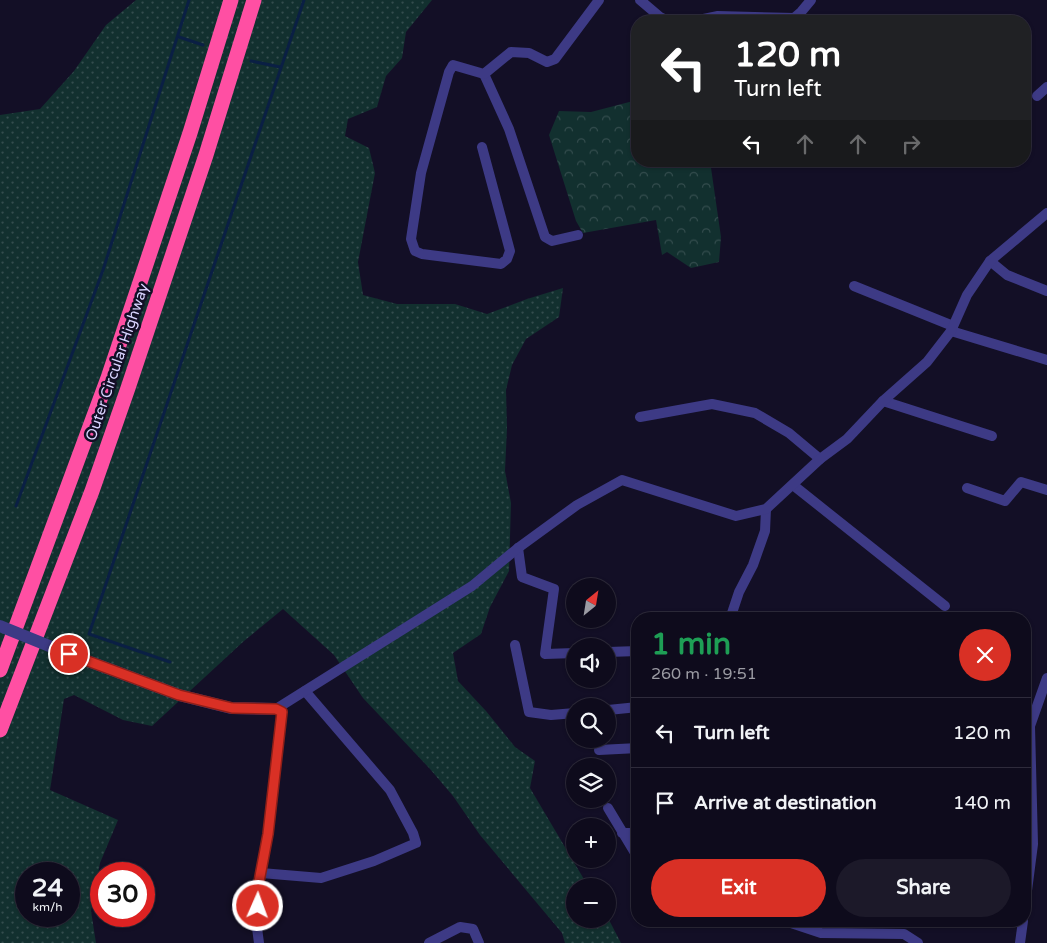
<!DOCTYPE html>
<html lang="en">
<head>
<meta charset="utf-8">
<style>
  :root { --surface:#0e0b1c; --page:#1c1929; --text:#f1f3f6; --muted:#9b9ba3; --line:#2e2b3b; --accent:#d93025 }
  body { margin:0; font-family:"Varela Round",sans-serif; background:var(--page); color:var(--text); height:100vh; display:flex; flex-direction:column; font-size:19px; white-space:nowrap }
  * { box-sizing:border-box; margin:0 }
  p { font-size:16px; color:var(--muted) }
  .icon { flex:none; width:28px; height:28px; fill:none; stroke:currentColor; stroke-width:2; stroke-linecap:round; stroke-linejoin:round }
  .map { position:relative; flex:1; overflow:hidden }
  .sheet { position:absolute; left:631px; top:612px; width:400px; height:315px; display:flex; flex-direction:column; background:var(--surface); border-radius:20px; box-shadow:0 1px 4px #0004,0 0 0 1px var(--line) }
  .sheet>* { flex:none }
  .hud { position:absolute; left:631px; top:15px; width:400px; height:152px; border-radius:20px; box-shadow:0 1px 4px #0004,0 0 0 1px var(--line); background:#202124; color:#fff; overflow:hidden }
  .needle { width:32px; rotate:30deg }
  .fabs { position:absolute; left:566px; top:578px; display:grid; gap:10px }
  .fabs a { display:grid; place-items:center; width:50px; height:50px; border-radius:50%; background:var(--surface); box-shadow:0 1px 4px #0004,0 0 0 1px var(--line); font-size:25px }
  .speed { position:absolute; left:15px; top:862px; display:flex; gap:10px; font-size:25px; font-weight:700; text-align:center }
  .speed>* { display:grid; place-content:center; width:65px; height:65px; border-radius:50%; background:var(--surface); box-shadow:0 1px 4px #0004,0 0 0 1px var(--line); line-height:1 }
  .speed small { font-size:12px; font-weight:400 }
  .speed .limit { border:8px solid #d22; background:#fff; color:#111 }
  .pin { position:absolute; display:grid; place-items:center; width:42px; height:42px; color:#fff; margin:-21px; border:2px solid #fff; border-radius:50%; box-shadow:0 1px 5px #0007 }
  .me { position:absolute; width:55px; margin:-28px; rotate:2deg; stroke-linejoin:round; filter:drop-shadow(0 0 4px #0008) }
  .turn { display:flex; align-items:center; gap:18px; height:105px; padding:0 20px; font-size:22px }
  .turn .icon { width:65px; height:65px; stroke-width:2.5 }
  .turn b { display:block; font-size:35px; line-height:42px }
  .lanes { display:flex; align-items:center; height:48px; padding:0 20px; background:#0003; justify-content:center; gap:25px; direction:ltr }
  .lanes .off { opacity:.35 }
  .round { display:grid; place-items:center; flex:none; width:52px; height:52px; border-radius:26px; background:var(--page) }
  .head { display:flex; align-items:center; justify-content:space-between; height:85px; padding:0 20px }
  h1 { font-size:30px; font-weight:800; line-height:38px; color:#1e9e55 }
  .action { display:flex; gap:10px; margin-top:auto; padding:10px 20px }
  .action a { flex:1; height:58px; border-radius:30px; background:var(--accent); color:#fff; font-size:20px; font-weight:800; line-height:58px; text-align:center }
  .action a+a { background:var(--page); color:var(--text) }
  ul { padding:0; list-style:none }
  li { display:flex; align-items:center; gap:15px; height:70px; padding:0 20px; border-top:1px solid var(--line) }
  li div { flex:1 }
  li b { display:block; font-size:19px }
  li em { font-style:normal }
  .map>svg:first-child { display:block }
  .grass { fill:url(#grass-dots); fill-rule:evenodd }
  .forest { fill:url(#forest-crowns) }
  .lines { fill:none; stroke-linecap:round; stroke-linejoin:round }
  .stream { stroke:#0a1f44; stroke-width:3 }
  .minor { stroke:#3d3a85; stroke-width:10 }
  .tertiary { stroke:#3d3a85; stroke-width:12 }
  .motorway { stroke:#ff4fa3; stroke-width:15 }
  .tertiary-bridge { stroke:#3d3a85; stroke-width:12 }
  .route-casing { stroke:#8d1f18; stroke-width:12 }
  .route { stroke:#d93025; stroke-width:9 }
  .labels { text-anchor:middle; dominant-baseline:central; stroke-width:5; stroke-linejoin:round; paint-order:stroke }
  .street-label { font-size:15px; fill:#d9d4ff; stroke:#130f26 }
</style>
</head>
<body>
<div class="map">
<svg width="1047" height="943" viewBox="0 0 1047 943">
  <defs>
    <pattern id="grass-dots" width="8" height="8" patternUnits="userSpaceOnUse" patternTransform="scale(1.25)"><rect width="8" height="8" fill="#12302f"/><path d="M2 2h.1M6 6h.1" fill="none" stroke="#344d4e" stroke-width="1.8" stroke-linecap="round"/></pattern>
    <pattern id="forest-crowns" width="20" height="18" patternUnits="userSpaceOnUse" patternTransform="scale(1.25)"><rect width="20" height="18" fill="#12302f"/><path d="M2 6a3 3 0 1 1 6 0M12 15a3 3 0 1 1 6 0" fill="none" stroke="#344d4e"/></pattern>
  </defs>
  <rect width="100%" height="100%" fill="#130f26"/>
  <path class="grass" d="M 136,0 L 432,0 L 406,32 L 402,58 L 386,76 L 377,107 L 348,119 L 345,136 L 369,148 L 375,173 L 358,262 L 363,295 L 397,304 L 455,304 L 487,314 L 527,299 L 563,288 L 559,317 L 526,339 L 512,365 L 506,390 L 507,428 L 505,471 L 511,503 L 509,571 L 490,607 L 481,634 L 453,653 L 458,681 L 486,711 L 515,747 L 535,761 L 530,788 L 588,886 L 575,886 L 575,919 L 608,918 L 621,943 L 565,943 L 562,933 L 480,835 L 453,796 L 430,769 L 363,698 L 334,655 L 283,609 L 244,641 L 152,726 L 123,720 L 74,695 L 64,699 L 50,790 L 118,820 L 100,863 L 91,911 L 96,943 L 0,943 L 0,115 L 40,109 L 74,71 L 106,25 ZM 26,874 L 69,874 L 69,916 L 26,916 Z"/>
  <path class="forest" d="M 637,100 L 638,161 L 710,161 L 721,237 L 719,262 L 691,268 L 667,252 L 662,255 L 656,220 L 583,233 L 576,221 L 549,135 L 559,111 L 591,112 Z"/>
  <g class="lines">
    <g class="stream">
      <path d="M 179,37 L 203,45"/>
      <path d="M 251,61 L 280,67"/>
      <path d="M 16,506 L 103,270 L 189,0"/>
      <path d="M 170,662 L 89,634 L 304,0"/>
    </g>
    <g class="minor">
      <path d="M 640,0 L 660,17 L 668,21"/>
      <path d="M 694,21 L 718,16 L 794,18 L 801,12 L 811,0"/>
      <path d="M 484,74 L 509,129 L 545,237 L 552,241 L 578,235"/>
      <path d="M 1037,96 L 1047,87"/>
      <path d="M 482,147 L 510,251 L 507,259 L 501,264 L 422,254 L 415,251 L 411,239 L 421,173 L 449,72 L 453,65 L 484,74 L 511,52 L 529,53 L 547,62 L 555,59 L 599,0"/>
      <path d="M 990,261 L 1007,275 L 1047,291"/>
      <path d="M 854,286 L 953,326"/>
      <path d="M 951,331 L 1047,360"/>
      <path d="M 883,401 L 992,436"/>
      <path d="M 640,417 L 712,404 L 755,413 L 789,433 L 820,459"/>
      <path d="M 793,485 L 945,606"/>
      <path d="M 967,488 L 1005,501 L 1021,482 L 1047,490"/>
      <path d="M 518,548 L 522,577 L 554,589 L 545,654 L 575,653"/>
      <path d="M 730,619 L 739,592 L 753,565 L 765,531 L 766,509"/>
      <path d="M 515,645 L 529,712 L 551,715 L 575,713"/>
      <path d="M 608,652 L 638,651"/>
      <path d="M 608,710 L 638,707"/>
      <path d="M 599,750 L 638,748"/>
      <path d="M 608,808 L 638,858"/>
      <path d="M 622,833 L 638,833"/>
      <path d="M 261,873 L 321,878 L 374,861 L 416,843 L 413,833 L 390,790 L 305,691"/>
      <path d="M 1025,906 L 1033,844 L 1030,726 L 1047,678"/>
      <path d="M 785,921 L 821,933 L 904,934 L 918,943"/>
      <path d="M 259,943 L 257,928 L 258,887 L 268,834 L 282,712 L 276,709 L 472,586 L 518,548 L 577,505 L 622,480 L 736,516 L 766,509 L 820,459 L 847,439 L 883,401 L 927,362 L 951,331 L 967,295 L 990,261 L 1047,213"/>
      <path d="M 429,943 L 460,927 L 473,929 L 479,943"/>
      <path d="M 1020,943 L 1023,921"/>
    </g>
    <path class="tertiary" d="M 69,654 L 179,695 L 231,708 L 276,709"/>
    <g class="motorway">
      <path d="M 0,670 L 109,375 L 190,133 L 231,0"/>
      <path d="M 0,730 L 92,491 L 128,388 L 206,155 L 254,0"/>
    </g>
    <path class="tertiary-bridge" d="M 0,626 L 69,654"/>
  </g>
  <g class="lines">
    <g class="route-casing">
      <path id="route" d="M 69,654 L 179,695 L 232,708 L 276,709 L 282,712 L 268,834 L 258,887 L 258,906"/>
    </g>
    <use href="#route" class="route"/>
  </g>
  <g class="labels">
    <g class="street-label">
      <text transform="translate(117 362) rotate(-71)">Outer Circular Highway</text>
    </g>
  </g>
</svg>
<div class="fabs">
<a><svg class="needle" viewBox="-14 -14 28 28"><path d="M0-13l5 13h-10z" fill="#e53935"/><path d="M0 13l5-13h-10z" fill="#9b9ba3"/></svg></a>
<a><svg class="icon" aria-label="sound" viewBox="0 0 24 24"><path d="M4 9h4l5-4v14l-5-4H4zM17 9q2 3 0 6"/></svg></a>
<a><svg class="icon" aria-label="search" viewBox="0 0 24 24"><circle cx="10" cy="10" r="6"/><path d="M15 15l6 6"/></svg></a>
<a><svg class="icon" aria-label="layers" viewBox="0 0 24 24"><path d="M12 4l9 5-9 5-9-5zM3 14l9 5 9-5"/></svg></a>
<a>+</a>
<a>−</a>
</div>
<div class="speed"><div>24<small>km/h</small></div><div class="limit">30</div></div>
<div class="pin" style="left:69px;top:654px;background:#d93025"><svg class="icon" aria-label="arrive" viewBox="0 0 24 24"><path d="M6 21V4h12l-3 4 3 4H6"/></svg></div>
<svg class="me" style="left:258px;top:906px" viewBox="-20 -20 40 40"><circle r="17" fill="#d93025" stroke="#fff" stroke-width="3"/><path d="M0-11L8 9 0 5-8 9z" fill="#fff"/></svg>
<div class="hud">
<div class="turn"><svg class="icon" aria-label="left" viewBox="0 0 24 24"><path d="M17 20v-9H6M10 6l-5 5 5 5"/></svg><div><b>120 m</b>Turn left</div></div>
<div class="lanes"><svg class="icon" aria-label="left" viewBox="0 0 24 24"><path d="M17 20v-9H6M10 6l-5 5 5 5"/></svg><svg class="icon off" aria-label="ahead" viewBox="0 0 24 24"><path d="M12 20V5M6 11l6-6 6 6"/></svg><svg class="icon off" aria-label="ahead" viewBox="0 0 24 24"><path d="M12 20V5M6 11l6-6 6 6"/></svg><svg class="icon off" aria-label="right" viewBox="0 0 24 24"><path d="M7 20v-9h11M14 6l5 5-5 5"/></svg></div>
</div>
<section class="sheet">
<div class="head"><div><h1>1 min</h1><p>260 m · 19:51</p></div><a class="round" style="background:#d93025;color:#fff"><svg class="icon" aria-label="close" viewBox="0 0 24 24"><path d="M6 6l12 12M18 6L6 18"/></svg></a></div>
<ul>
<li><svg class="icon" aria-label="left" viewBox="0 0 24 24"><path d="M17 20v-9H6M10 6l-5 5 5 5"/></svg><div><b>Turn left</b></div><em>120 m</em></li>
<li><svg class="icon" aria-label="arrive" viewBox="0 0 24 24"><path d="M6 21V4h12l-3 4 3 4H6"/></svg><div><b>Arrive at destination</b></div><em>140 m</em></li>
</ul>
<div class="action"><a>Exit</a><a>Share</a></div>
</section>
</div>
</body>
</html>
